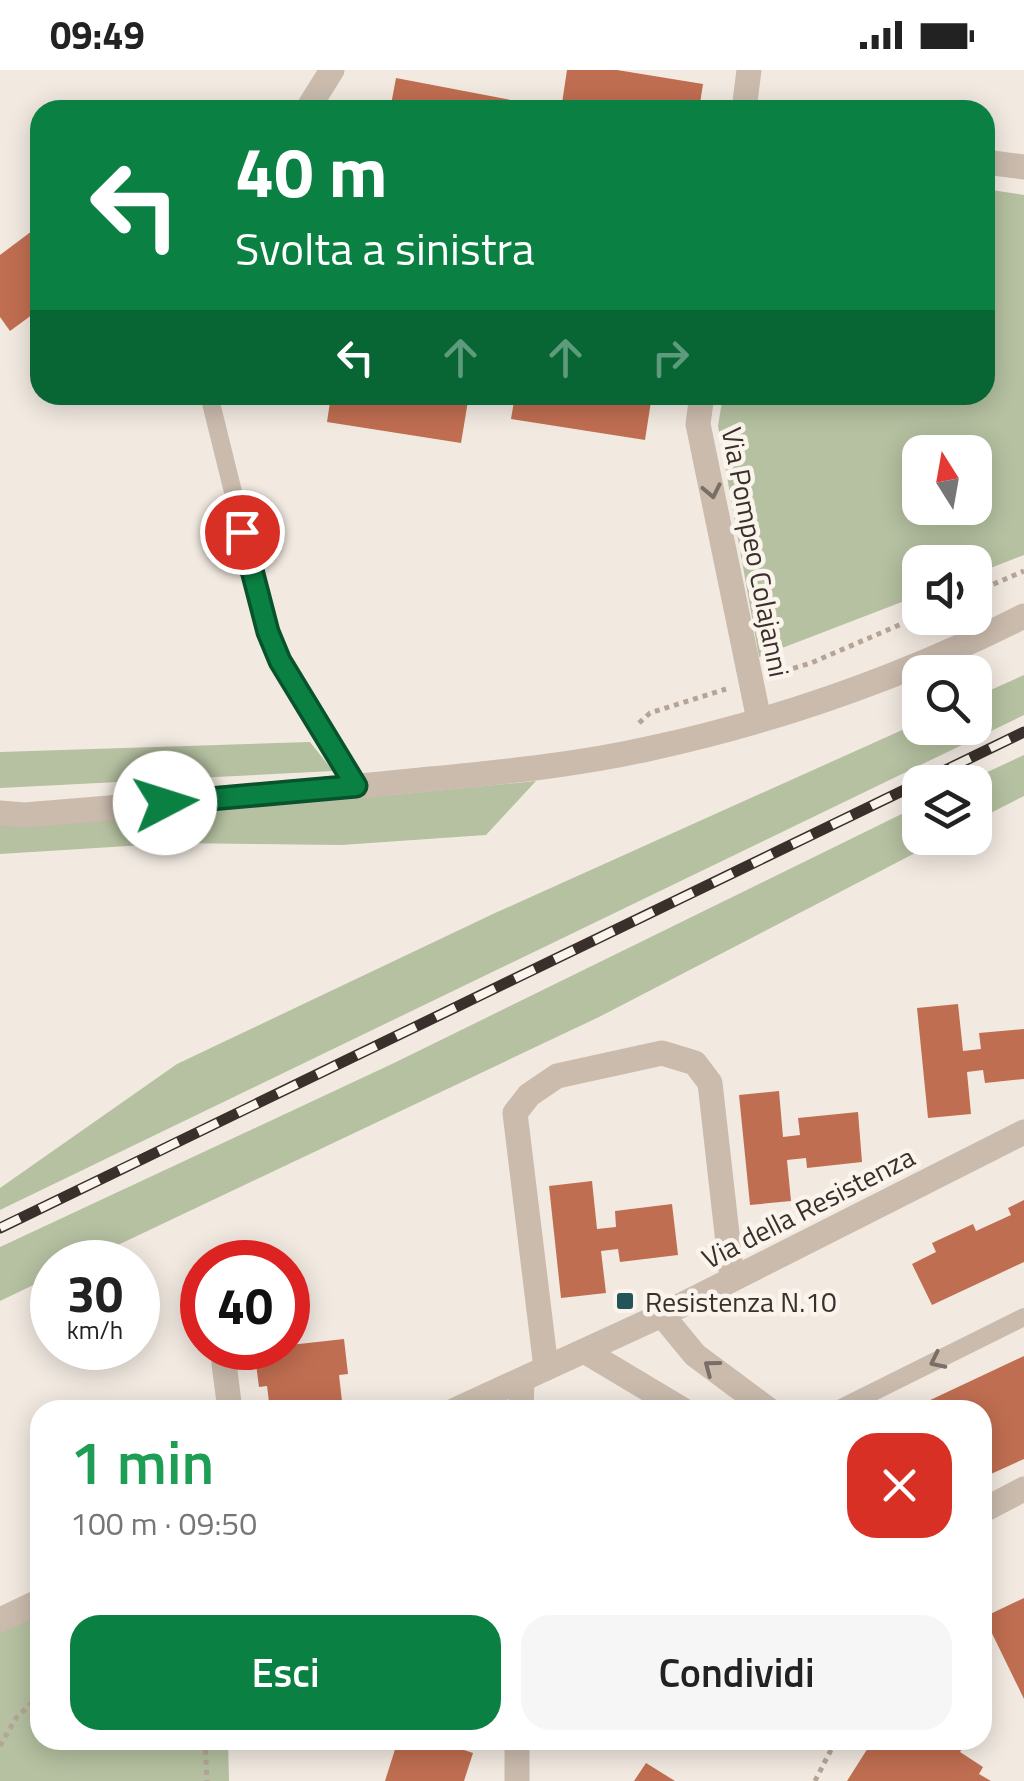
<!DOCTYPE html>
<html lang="it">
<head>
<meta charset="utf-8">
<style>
  :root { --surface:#fff; --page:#f6f6f6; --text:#222; --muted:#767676; --accent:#0b8043 }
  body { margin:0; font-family:"Titillium Web",sans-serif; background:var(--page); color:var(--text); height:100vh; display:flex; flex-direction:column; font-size:38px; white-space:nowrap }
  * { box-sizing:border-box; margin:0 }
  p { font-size:32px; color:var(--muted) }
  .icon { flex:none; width:55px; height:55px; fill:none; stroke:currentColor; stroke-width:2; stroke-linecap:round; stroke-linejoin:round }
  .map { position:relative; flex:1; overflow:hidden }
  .side { position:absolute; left:30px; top:1330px; width:962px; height:350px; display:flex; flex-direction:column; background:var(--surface); border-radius:30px; box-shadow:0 5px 25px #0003 }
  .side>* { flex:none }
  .guide { position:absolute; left:30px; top:30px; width:965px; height:305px; border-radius:30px; box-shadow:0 5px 25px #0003; background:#0b8043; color:#fff; overflow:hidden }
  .needle { width:65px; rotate:349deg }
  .fabs { position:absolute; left:902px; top:365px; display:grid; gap:20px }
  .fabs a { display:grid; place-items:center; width:90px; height:90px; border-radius:20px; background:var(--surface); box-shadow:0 5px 25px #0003; font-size:50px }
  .speed { position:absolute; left:30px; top:1170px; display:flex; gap:20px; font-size:50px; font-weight:700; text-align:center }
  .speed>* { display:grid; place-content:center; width:130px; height:130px; border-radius:50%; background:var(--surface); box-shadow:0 5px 25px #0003; line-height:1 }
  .speed small { font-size:25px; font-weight:400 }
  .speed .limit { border:15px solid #d22; background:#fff; color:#111 }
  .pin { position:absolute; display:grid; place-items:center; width:85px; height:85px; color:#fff; margin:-42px; border:5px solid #fff; border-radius:50%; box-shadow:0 2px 10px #0007 }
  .me { position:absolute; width:110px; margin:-55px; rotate:85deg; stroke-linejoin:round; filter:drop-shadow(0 0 8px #0008) }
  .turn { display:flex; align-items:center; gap:35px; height:210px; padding:0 40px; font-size:45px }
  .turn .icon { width:130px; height:130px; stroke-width:2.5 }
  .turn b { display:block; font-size:70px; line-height:85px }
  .lanes { display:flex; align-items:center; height:95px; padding:0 40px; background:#0003; justify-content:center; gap:50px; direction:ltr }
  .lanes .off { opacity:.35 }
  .round { display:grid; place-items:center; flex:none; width:105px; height:105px; border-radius:30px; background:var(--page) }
  .overview { display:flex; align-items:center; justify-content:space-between; height:170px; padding:0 40px }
  h1 { font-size:60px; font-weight:600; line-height:75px; color:#1e9e55 }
  .button { display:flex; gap:20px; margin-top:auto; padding:20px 40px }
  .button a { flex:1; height:115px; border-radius:30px; background:var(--accent); color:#fff; font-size:40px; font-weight:600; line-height:115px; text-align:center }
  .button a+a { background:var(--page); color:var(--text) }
  .status { display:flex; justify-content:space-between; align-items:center; height:70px; padding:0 50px; background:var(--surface); direction:ltr }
  .status svg { height:28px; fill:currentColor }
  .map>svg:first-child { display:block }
  .green { fill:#b5c1a1; fill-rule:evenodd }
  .building { fill:#c06e51 }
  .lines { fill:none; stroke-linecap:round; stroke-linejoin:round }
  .path { stroke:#b6a597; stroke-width:5; stroke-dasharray:5 5; stroke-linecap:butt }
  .service { stroke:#cabbad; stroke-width:18 }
  .minor { stroke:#cabbad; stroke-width:25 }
  .tertiary { stroke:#cabbad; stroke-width:25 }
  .rail-casing { stroke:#39302b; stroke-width:11 }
  .rail { stroke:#faf4ed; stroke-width:8; stroke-dasharray:22; stroke-linecap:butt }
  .oneway { stroke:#7a6f66 }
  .route-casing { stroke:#07532c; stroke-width:25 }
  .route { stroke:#0b8043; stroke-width:18 }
  .poi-dot { fill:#225459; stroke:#faf4ed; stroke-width:4 }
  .labels { text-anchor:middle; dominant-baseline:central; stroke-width:9; stroke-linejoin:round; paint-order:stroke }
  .street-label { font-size:28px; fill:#39302b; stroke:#faf4ed }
  .poi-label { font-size:28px; fill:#39302b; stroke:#faf4ed; text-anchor:start }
</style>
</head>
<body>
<div class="status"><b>09:49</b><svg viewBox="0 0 49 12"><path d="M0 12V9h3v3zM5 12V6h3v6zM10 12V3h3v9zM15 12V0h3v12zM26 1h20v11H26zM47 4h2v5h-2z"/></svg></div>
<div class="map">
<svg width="1024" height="1711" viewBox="0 0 1024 1711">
  <rect width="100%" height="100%" fill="#f2eae1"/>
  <g class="green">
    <path d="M 985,119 L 1024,125 L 1024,485 L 975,504 L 975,492 L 920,492 L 920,525 L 759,587 L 718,356 L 723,325 L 985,325 ZM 975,382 L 975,438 L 920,438 L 920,382 Z"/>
    <path d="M 1024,605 L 1024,645 L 0,1140 L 0,1118 L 177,994 L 495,843 L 920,652 L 920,658 L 975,658 L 975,627 Z"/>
    <path d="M 310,672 L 333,701 L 0,718 L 0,682 Z"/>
    <path d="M 1024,685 L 1024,726 L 975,751 L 975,712 L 966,712 Z"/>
    <path d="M 536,711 L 486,765 L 341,775 L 176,773 L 0,784 L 0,751 L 393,725 Z"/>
    <path d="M 920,735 L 920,768 L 944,768 L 599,947 L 82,1192 L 52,1192 L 52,1206 L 0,1231 L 0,1177 L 394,993 Z"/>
    <path d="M 40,1531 L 40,1670 L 228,1670 L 229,1711 L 0,1711 L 0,1550 Z"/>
  </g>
  <g class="building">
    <path d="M 567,0 L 617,0 L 703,14 L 699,40 L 561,40 Z"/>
    <path d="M 396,8 L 532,34 L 531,40 L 390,40 Z"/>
    <path d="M 40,155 L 40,239 L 10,261 L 0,247 L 0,185 Z"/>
    <path d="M 331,325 L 469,325 L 461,373 L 327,352 Z"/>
    <path d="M 515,325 L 652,325 L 645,370 L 511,349 Z"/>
    <path d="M 958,934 L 963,981 L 981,979 L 979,963 L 1024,959 L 1024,1009 L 985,1013 L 983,1000 L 967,1002 L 971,1044 L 928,1048 L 917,938 Z"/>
    <path d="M 779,1021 L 783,1067 L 800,1065 L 798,1048 L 858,1042 L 862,1092 L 807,1098 L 806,1088 L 787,1090 L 791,1131 L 750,1135 L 739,1025 Z"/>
    <path d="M 592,1111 L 597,1159 L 616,1157 L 615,1141 L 672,1134 L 678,1185 L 620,1192 L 618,1179 L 601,1181 L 606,1223 L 561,1228 L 549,1116 Z"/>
    <path d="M 1024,1130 L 1024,1192 L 932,1235 L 912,1194 L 936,1182 L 932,1173 L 973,1154 L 976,1161 L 1011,1145 L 1008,1138 Z"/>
    <path d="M 344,1269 L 348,1304 L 339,1305 L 343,1340 L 270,1340 L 267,1316 L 259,1317 L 254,1279 Z"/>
    <path d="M 1024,1286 L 1024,1389 L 982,1408 L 982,1340 L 909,1340 Z"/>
    <path d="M 35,1385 L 40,1385 L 40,1409 L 38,1409 Z"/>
    <path d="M 1024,1528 L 1024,1629 L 984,1547 Z"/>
    <path d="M 398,1670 L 434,1670 L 473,1683 L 464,1711 L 385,1711 Z"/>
    <path d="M 873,1670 L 956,1670 L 964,1675 L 960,1682 L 983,1697 L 979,1704 L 991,1711 L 847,1711 Z"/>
    <path d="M 646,1693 L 675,1711 L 634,1711 Z"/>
  </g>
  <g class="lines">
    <g class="path">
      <path d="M 975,522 L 1024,501"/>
      <path d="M 774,604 L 811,593 L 920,546"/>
      <path d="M 639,653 L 650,643 L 726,619"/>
      <path d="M 205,1670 L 207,1711"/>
      <path d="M 0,1676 L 16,1648 L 40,1625"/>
      <path d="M 815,1711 L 836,1670"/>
    </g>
    <g class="service">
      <path d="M 209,325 L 268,563 L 294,616 L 356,716"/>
      <path d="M 837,1340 L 1024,1247"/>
    </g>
    <g class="minor">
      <path d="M 307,40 L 332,0"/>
      <path d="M 744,40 L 749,0"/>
      <path d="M 985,92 L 1024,97"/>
      <path d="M 702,325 L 698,354 L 759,650"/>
      <path d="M 662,1245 L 695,1285 L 769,1340"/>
      <path d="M 222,1278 L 230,1340"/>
      <path d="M 586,1282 L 683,1340"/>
      <path d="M 546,1298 L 515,1043 L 529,1025 L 557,1006 L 662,983 L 695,993 L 710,1013 L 732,1208"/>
      <path d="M 455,1340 L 662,1245 L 1024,1062"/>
      <path d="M 521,1340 L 522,1310"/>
      <path d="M 982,1441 L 1024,1419"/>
      <path d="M 0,1550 L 40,1531"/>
      <path d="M 517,1711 L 517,1670"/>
    </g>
    <path class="tertiary" d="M 0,743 L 25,745 C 154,734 282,724 411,711 C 492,703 573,696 652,678 C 780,650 907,605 1024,546"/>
    <g class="rail-casing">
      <path id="rail" d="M 0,1158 L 1024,662"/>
    </g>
    <use href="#rail" class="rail"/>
  </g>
  <defs><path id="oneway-chevron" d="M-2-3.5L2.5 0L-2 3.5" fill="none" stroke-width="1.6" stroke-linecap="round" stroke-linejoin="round" transform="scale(2.5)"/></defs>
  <g class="oneway">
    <use href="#oneway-chevron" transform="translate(712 421) rotate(78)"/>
    <use href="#oneway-chevron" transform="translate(937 1291) rotate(154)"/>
    <use href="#oneway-chevron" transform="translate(711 1297) rotate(-143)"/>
  </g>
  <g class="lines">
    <g class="route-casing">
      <path id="route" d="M 165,733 L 356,716 L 280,591 L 268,562 L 242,462"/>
    </g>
    <use href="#route" class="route"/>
  </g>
  <rect class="poi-dot" x="615" y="1221" width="20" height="20" rx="5"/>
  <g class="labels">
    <g class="street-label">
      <text transform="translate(756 482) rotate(79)">Via Pompeo Colajanni</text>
      <text transform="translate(808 1137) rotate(-27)">Via della Resistenza</text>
    </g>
    <g class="poi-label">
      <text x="645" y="1231">Resistenza N.10</text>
    </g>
  </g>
</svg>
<div class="fabs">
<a><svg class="needle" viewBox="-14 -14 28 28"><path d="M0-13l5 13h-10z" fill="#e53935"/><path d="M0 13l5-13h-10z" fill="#767676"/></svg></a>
<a><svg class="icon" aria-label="sound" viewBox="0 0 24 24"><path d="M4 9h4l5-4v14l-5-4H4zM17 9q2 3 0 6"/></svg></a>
<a><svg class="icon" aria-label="search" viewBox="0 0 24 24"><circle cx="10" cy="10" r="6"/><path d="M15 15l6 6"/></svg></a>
<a><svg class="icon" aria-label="layers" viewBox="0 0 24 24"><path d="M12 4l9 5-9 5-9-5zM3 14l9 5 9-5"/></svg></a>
</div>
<div class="speed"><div>30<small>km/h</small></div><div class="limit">40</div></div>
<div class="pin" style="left:242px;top:462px;background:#d93025"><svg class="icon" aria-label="arrive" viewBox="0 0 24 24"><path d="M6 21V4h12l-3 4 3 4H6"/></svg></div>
<svg class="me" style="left:165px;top:733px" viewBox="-20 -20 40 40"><circle r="19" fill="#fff"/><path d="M0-13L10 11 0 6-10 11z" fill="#0b8043"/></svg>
<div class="guide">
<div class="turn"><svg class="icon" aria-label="left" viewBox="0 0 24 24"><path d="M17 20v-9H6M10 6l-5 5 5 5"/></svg><div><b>40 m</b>Svolta a sinistra</div></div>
<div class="lanes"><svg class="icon" aria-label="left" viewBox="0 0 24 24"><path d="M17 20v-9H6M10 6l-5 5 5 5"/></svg><svg class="icon off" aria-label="ahead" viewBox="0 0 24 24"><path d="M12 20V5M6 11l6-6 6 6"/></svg><svg class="icon off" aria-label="ahead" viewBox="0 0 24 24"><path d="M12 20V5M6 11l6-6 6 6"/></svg><svg class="icon off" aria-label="right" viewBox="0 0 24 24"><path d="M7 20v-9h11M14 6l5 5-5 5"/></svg></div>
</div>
<section class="side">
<div class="overview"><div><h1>1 min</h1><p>100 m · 09:50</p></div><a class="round" style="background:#d93025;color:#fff"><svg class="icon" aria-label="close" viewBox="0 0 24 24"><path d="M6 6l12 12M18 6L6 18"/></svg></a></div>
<div class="button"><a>Esci</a><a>Condividi</a></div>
</section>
</div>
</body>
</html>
